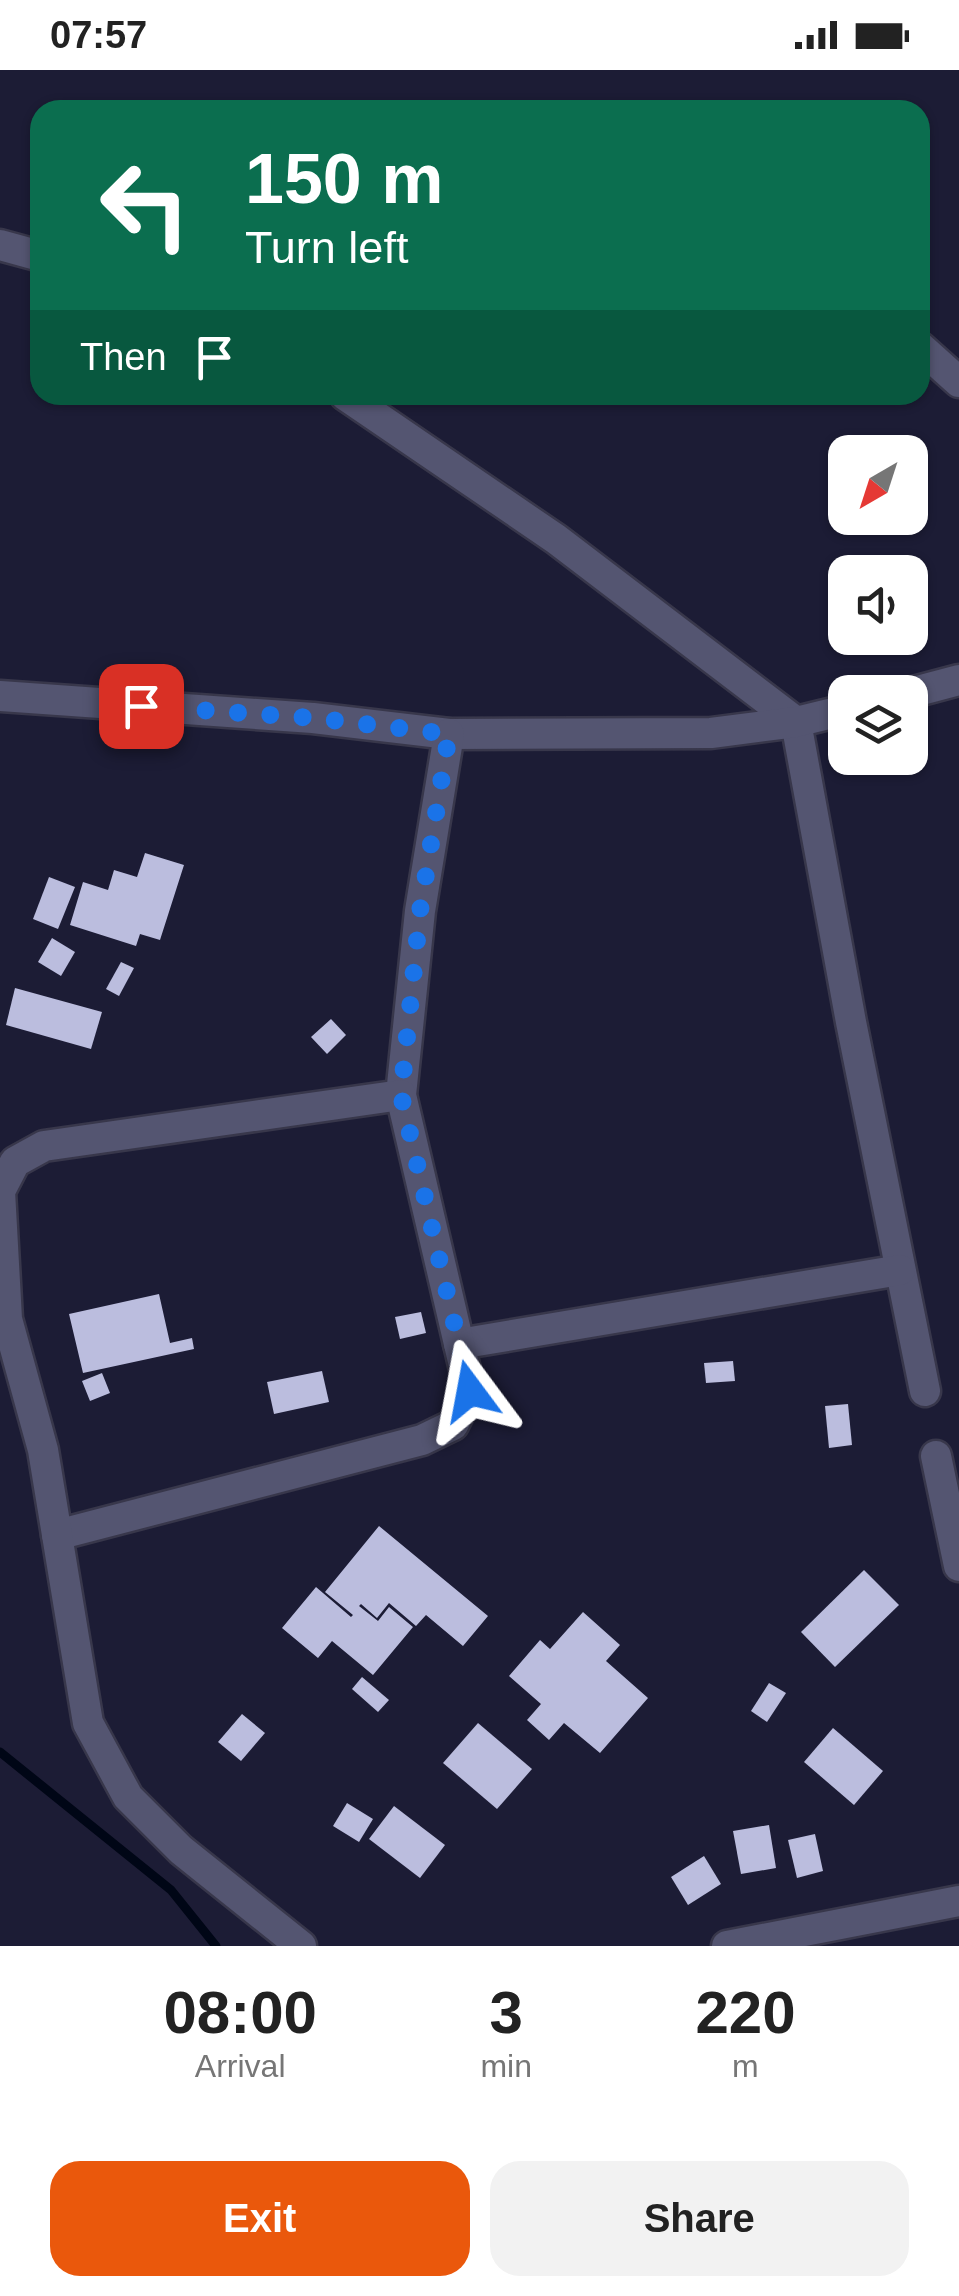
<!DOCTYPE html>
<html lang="en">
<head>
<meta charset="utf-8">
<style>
  :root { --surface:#fff; --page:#f2f2f2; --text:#222; --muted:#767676; --accent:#ea580c }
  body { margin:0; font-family:Arial,sans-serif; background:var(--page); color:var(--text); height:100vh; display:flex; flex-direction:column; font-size:38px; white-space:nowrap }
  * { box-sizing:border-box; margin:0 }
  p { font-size:32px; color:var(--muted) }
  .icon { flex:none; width:55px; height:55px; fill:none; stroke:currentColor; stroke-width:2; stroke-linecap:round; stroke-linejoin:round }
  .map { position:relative; height:1876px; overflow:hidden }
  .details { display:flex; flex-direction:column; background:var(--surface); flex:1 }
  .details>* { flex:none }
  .guide { position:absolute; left:30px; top:30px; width:900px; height:305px; border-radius:30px; box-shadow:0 2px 8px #0004; background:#0b6e4f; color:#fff; overflow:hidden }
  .needle { width:65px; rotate:219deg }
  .controls { position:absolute; left:828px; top:365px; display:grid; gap:20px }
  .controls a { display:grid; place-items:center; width:100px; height:100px; border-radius:20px; background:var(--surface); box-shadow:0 2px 8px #0004; font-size:50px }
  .pin { position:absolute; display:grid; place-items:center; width:85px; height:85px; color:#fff; margin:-42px; border-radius:20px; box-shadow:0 5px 15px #0006 }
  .me { position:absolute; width:110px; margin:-55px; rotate:347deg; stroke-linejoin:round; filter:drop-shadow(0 0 8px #0008) }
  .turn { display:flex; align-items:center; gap:35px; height:210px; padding:0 50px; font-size:45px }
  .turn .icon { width:130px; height:130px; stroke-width:2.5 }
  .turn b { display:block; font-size:70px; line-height:85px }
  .then { display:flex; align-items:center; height:95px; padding:0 50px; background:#0003; gap:20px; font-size:38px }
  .eta { display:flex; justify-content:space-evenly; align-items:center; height:170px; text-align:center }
  .eta b { font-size:60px; font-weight:800; line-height:70px }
  .button { display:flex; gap:20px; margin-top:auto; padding:20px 50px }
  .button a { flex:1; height:115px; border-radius:30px; background:var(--accent); color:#fff; font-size:40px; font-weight:800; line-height:115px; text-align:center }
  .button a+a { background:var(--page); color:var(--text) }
  .status { display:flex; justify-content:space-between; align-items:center; height:70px; padding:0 50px; background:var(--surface); direction:ltr }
  .status svg { height:28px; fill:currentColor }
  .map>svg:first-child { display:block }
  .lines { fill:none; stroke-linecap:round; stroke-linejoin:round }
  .stream { stroke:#000616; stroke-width:9 }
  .building { fill:#bbbdde }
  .street-casing { stroke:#38374b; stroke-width:35 }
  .street { stroke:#545571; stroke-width:30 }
  .route { stroke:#1a73e8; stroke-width:18; stroke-dasharray:0 32.4 }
</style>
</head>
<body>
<div class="status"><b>07:57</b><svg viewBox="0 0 49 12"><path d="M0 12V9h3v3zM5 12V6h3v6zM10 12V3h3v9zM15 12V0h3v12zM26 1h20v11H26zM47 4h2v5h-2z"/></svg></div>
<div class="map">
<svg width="959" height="1876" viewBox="0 0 959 1876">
  <rect width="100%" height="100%" fill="#1c1c35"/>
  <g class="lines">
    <path class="stream" d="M 0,1682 L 171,1820 L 216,1876"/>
  </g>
  <g class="building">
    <path d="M 145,783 L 184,795 L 160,870 L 140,864 L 136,876 L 70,855 L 83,812 L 108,820 L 114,800 L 137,807 Z"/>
    <path d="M 49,807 L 75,817 L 58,859 L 33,849 Z"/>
    <path d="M 52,868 L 75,882 L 61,906 L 38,892 Z"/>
    <path d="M 121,892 L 134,898 L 119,926 L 106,919 Z"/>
    <path d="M 15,918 L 102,942 L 91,979 L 6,955 Z"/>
    <path d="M 331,949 L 346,965 L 327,984 L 311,967 Z"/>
    <path d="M 159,1224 L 170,1273 L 192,1268 L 194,1279 L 83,1303 L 69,1244 Z"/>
    <path d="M 421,1242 L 426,1263 L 400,1269 L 395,1247 Z"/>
    <path d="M 733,1291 L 735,1311 L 706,1313 L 704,1293 Z"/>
    <path d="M 322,1301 L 329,1332 L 274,1344 L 267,1312 Z"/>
    <path d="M 102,1303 L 110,1323 L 90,1331 L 82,1311 Z"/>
    <path d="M 848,1334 L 852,1375 L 829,1378 L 825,1336 Z"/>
    <path d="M 379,1456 L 488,1546 L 463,1576 L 426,1545 L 416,1556 L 389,1533 L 377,1548 L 361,1534 L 359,1536 L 378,1551 L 389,1537 L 413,1557 L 373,1605 L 332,1571 L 318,1588 L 282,1558 L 316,1517 L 351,1547 L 353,1545 L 325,1522 Z"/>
    <path d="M 864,1500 L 899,1535 L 835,1597 L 801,1562 Z"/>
    <path d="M 583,1542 L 620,1575 L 606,1591 L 648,1628 L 600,1683 L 564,1653 L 549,1670 L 527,1650 L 541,1634 L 509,1606 L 540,1570 L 550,1579 Z"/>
    <path d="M 362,1607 L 389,1630 L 378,1642 L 352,1619 Z"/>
    <path d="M 769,1613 L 786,1623 L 767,1652 L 751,1641 Z"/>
    <path d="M 242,1644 L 265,1663 L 241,1691 L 218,1672 Z"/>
    <path d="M 478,1653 L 532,1699 L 497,1739 L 443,1693 Z"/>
    <path d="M 833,1658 L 883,1701 L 854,1735 L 804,1692 Z"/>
    <path d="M 347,1733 L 373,1749 L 359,1772 L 333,1756 Z"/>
    <path d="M 394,1736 L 445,1775 L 420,1808 L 369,1769 Z"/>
    <path d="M 769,1755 L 776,1798 L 741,1804 L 733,1761 Z"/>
    <path d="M 815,1764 L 823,1801 L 797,1808 L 788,1770 Z"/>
    <path d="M 704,1786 L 721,1814 L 688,1835 L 671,1807 Z"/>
  </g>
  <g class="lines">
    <g class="street-casing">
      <g id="street">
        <path d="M 0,175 L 40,186"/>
        <path d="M 920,277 L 959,312"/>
        <path d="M 345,325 L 556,469 L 796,652 L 851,952 L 925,1321"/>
        <path d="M 910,623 L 959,610"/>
        <path d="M 0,626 L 313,648 L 449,664 L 711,663 L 796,652 L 845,640"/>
        <path d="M 459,1274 L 900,1200"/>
        <path d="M 936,1386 L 959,1496"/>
        <path d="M 57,1465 L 422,1370 L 453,1355 L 470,1321 L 401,1025 L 420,841 L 449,664"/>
        <path d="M 301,1876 L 181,1780 L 128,1727 L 88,1653 L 43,1380 L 7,1249 L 0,1121 L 15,1092 L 44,1076 L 401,1025"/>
        <path d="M 727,1876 L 959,1831"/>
      </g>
    </g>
    <use href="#street" class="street"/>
  </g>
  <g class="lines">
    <path class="route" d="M 141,636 L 314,648 L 449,664 L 420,841 L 401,1025 L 470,1321"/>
  </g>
</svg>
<div class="controls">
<a><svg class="needle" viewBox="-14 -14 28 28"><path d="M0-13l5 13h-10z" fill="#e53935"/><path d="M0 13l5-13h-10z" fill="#767676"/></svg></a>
<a><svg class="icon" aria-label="sound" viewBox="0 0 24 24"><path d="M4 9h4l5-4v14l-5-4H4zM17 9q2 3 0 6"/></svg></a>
<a><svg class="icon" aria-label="layers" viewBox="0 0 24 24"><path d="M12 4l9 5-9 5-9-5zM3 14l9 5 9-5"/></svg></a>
</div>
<div class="pin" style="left:141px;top:636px;background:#d93025"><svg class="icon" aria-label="arrive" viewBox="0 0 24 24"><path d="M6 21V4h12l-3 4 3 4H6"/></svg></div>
<svg class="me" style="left:470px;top:1321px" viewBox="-20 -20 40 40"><path d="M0-17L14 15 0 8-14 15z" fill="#1a73e8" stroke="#fff" stroke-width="4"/></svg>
<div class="guide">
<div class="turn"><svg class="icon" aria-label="left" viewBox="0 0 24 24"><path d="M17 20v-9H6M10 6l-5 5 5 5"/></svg><div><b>150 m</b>Turn left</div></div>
<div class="then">Then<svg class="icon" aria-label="arrive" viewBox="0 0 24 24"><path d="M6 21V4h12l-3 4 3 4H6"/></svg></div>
</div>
</div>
<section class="details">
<div class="eta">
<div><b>08:00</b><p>Arrival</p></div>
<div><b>3</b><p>min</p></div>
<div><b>220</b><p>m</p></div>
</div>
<div class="button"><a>Exit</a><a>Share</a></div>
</section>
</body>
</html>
